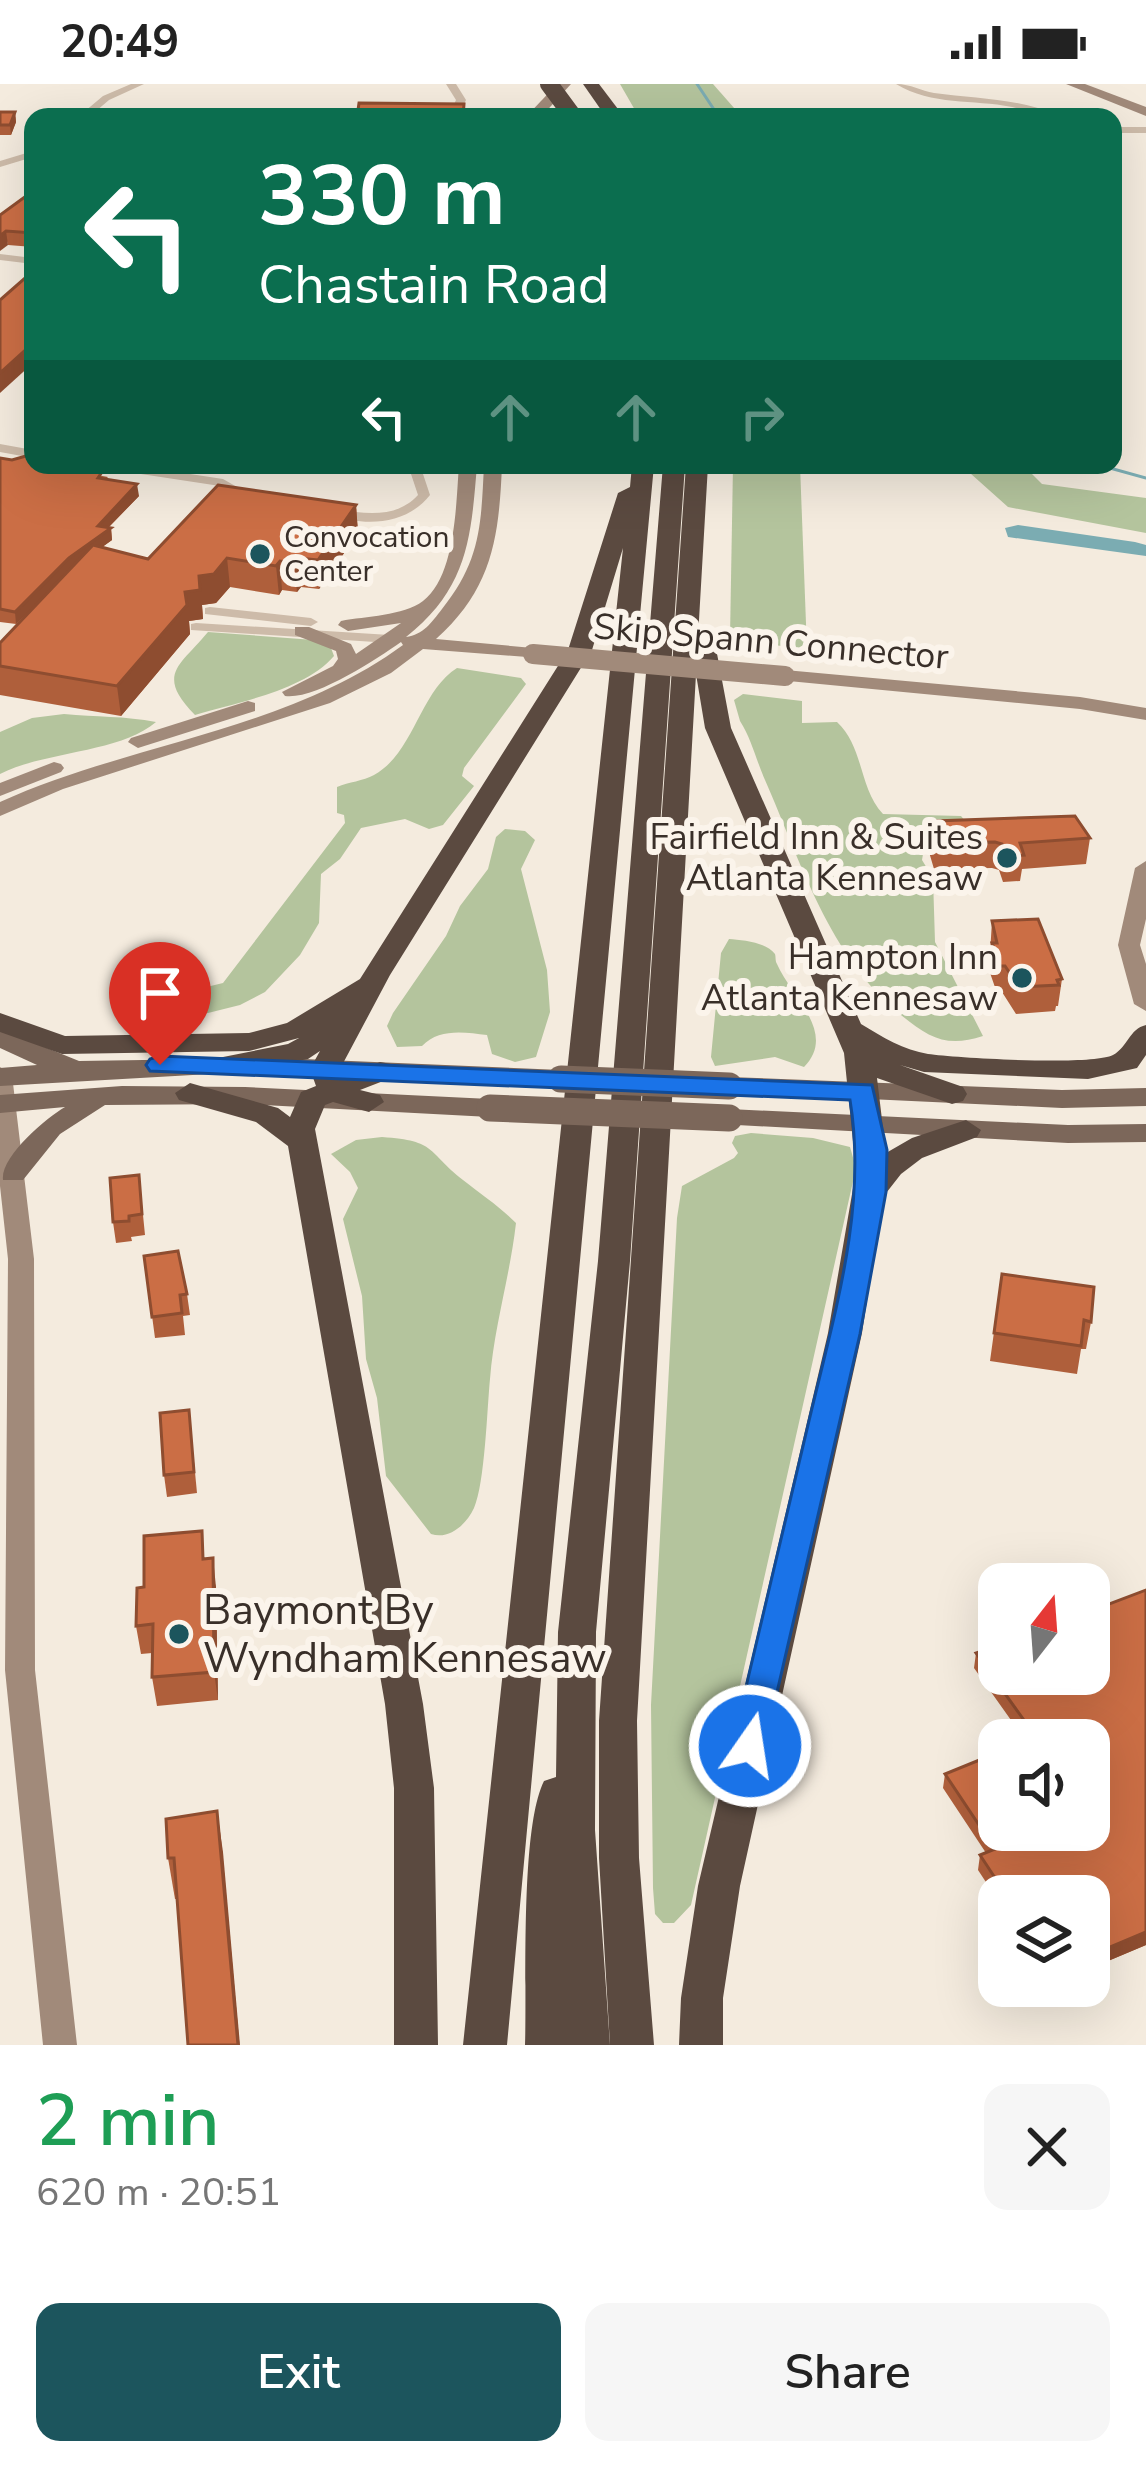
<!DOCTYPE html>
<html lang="en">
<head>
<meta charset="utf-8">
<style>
  :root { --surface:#fff; --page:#f6f6f6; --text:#222; --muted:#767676; --accent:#1c555d }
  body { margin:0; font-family:"Nunito Sans",sans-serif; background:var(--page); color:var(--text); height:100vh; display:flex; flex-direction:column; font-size:45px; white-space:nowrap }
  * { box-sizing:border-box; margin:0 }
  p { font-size:39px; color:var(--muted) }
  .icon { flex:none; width:66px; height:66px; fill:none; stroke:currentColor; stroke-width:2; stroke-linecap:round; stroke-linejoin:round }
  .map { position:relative; height:1961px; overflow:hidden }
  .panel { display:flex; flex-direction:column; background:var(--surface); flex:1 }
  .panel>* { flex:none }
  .banner { position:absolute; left:24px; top:24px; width:1098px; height:366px; border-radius:24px; box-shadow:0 12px 48px #0002; background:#0b6e4f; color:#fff; overflow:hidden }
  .needle { width:78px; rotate:17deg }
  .tools { position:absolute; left:978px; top:1479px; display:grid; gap:24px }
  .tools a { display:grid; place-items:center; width:132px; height:132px; border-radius:24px; background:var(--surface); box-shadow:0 12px 48px #0002; font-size:60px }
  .pin { position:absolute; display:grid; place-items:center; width:102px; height:102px; color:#fff; margin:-123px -51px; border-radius:50% 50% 50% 0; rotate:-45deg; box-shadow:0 0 12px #0007 }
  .pin .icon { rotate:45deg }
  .me { position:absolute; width:132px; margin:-66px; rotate:13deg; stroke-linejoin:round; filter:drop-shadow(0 0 9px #0008) }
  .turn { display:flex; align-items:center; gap:42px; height:252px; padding:0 36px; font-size:54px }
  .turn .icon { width:156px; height:156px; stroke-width:2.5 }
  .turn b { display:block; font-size:84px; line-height:102px }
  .lanes { display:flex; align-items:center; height:114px; padding:0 36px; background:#0003; justify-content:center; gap:60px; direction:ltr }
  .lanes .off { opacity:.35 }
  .round { display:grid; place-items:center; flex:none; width:126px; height:126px; border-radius:24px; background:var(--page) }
  .headline { display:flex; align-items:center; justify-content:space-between; height:204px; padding:0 36px }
  h1 { font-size:72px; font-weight:600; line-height:90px; color:#1e9e55 }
  .cta { display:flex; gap:24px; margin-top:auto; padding:24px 36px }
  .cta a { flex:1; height:138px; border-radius:24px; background:var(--accent); color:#fff; font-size:48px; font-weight:600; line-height:138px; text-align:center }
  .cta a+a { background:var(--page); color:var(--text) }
  .status { display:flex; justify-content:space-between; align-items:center; height:84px; padding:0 60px; background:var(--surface); direction:ltr }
  .status svg { height:33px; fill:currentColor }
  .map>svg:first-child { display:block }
  .green { fill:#b4c49d }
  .water { fill:#7bacb2 }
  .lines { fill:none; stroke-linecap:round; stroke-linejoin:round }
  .stream { stroke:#7bacb2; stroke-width:3 }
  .street { fill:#cdbba9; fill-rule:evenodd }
  .secondary { fill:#a18a7a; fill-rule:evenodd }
  .primary { fill:#7c675a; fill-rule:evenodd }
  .highway { fill:#5b4a40; fill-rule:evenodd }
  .secondary-bridge { stroke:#a18a7a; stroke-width:20 }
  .primary-bridge { stroke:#7c675a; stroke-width:27 }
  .highway-bridge { stroke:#5b4a40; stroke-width:18 }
  .wall { fill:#af5f3b }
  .shaded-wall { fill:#8e4d30 }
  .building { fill:#cb6e45; stroke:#8e4d30; stroke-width:3 }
  .route { fill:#1a73e8; stroke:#114b97; stroke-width:3 }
  .poi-dot { fill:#1c555d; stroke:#fbf4eb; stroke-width:4.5 }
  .labels { text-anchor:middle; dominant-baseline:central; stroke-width:12; stroke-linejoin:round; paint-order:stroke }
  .far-poi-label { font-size:30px; fill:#392f29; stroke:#fbf4eb; text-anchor:start }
  .street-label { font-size:36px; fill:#392f29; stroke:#fbf4eb }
  .poi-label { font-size:36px; fill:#392f29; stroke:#fbf4eb; text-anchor:end }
  .near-poi-label { font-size:42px; fill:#392f29; stroke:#fbf4eb; text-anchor:start }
</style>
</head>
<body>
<div class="status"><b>20:49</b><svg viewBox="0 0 49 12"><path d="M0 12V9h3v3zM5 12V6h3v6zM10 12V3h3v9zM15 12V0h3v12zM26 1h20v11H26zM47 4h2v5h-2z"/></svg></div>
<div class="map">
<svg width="1146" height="1961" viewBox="0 0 1146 1961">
  <rect width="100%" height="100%" fill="#f4ebde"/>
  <g class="green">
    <path d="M 620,0 L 713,0 L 742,33 L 639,33 Z"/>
    <path d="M 733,381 L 800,381 L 807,566 L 730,554 Z"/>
    <path d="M 961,381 L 1023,381 L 1042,400 L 1146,414 L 1146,449 L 1008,423 Z"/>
    <path d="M 208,548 L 314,556 L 331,564 L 334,572 C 304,607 237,618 195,631 C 155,590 180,582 208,548 Z"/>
    <path d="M 457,584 L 521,594 L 526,600 L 464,684 L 462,692 L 474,702 L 443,741 L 429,745 L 405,735 L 361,744 L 340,775 L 321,790 L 319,839 L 300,871 L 265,908 L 240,921 L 208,929 L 135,935 L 122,931 L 125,923 L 174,919 L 186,908 L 223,899 L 345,739 L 344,731 L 337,729 L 337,703 C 349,698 363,697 374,691 C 414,669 420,607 457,584 Z"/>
    <path d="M 743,610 L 802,617 L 802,639 L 837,638 C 864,663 859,705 883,730 L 961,732 L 967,739 L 917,746 L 924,764 L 922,776 L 933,794 L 935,858 L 983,952 C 947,964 929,954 901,931 C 829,873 801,778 765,696 C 756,676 752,656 740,637 L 734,616 Z"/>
    <path d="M 64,630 C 96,633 125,632 156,638 C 120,669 45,667 0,690 L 0,648 L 32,634 Z"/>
    <path d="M 505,745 L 525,747 L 535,756 L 521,785 L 547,886 L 550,928 L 536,973 L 515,978 L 492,970 L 487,951 C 464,948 439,944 422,962 L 397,963 L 387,942 L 393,929 L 446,852 L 460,822 L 488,785 L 496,753 Z"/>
    <path d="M 729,855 C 742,856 766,858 775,870 C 776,873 775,877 777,880 C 790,911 838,949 804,983 L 775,973 L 715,982 L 711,973 L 721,869 Z"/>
    <path d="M 751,1049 L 813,1054 L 850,1063 L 856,1084 L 691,1821 L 674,1839 L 663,1839 L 655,1830 L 653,1804 L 651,1621 L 677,1134 L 682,1102 L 734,1074 L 738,1069 L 732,1059 L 735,1052 Z"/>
    <path d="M 382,1053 C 438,1057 426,1067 463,1096 C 482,1111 499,1122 516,1139 C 510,1192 494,1243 490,1295 C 487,1325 485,1399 474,1424 C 466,1441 449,1456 431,1450 L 386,1392 L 377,1314 L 366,1275 L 362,1212 L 343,1135 L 358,1104 L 350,1088 L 331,1070 L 356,1056 Z"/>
  </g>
  <path class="water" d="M 1018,441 L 1135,458 L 1146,461 L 1146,472 L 1008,453 L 1005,444 Z"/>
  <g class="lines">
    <g class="stream">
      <path d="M 697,0 L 719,33"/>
      <path d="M 1099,381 L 1146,394"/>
    </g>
    <g class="street">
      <path d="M 131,0 L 144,0 L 109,16 L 89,33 L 78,33 L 103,12 Z"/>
      <path d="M 446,0 L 456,0 L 466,16 L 458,33 L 448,33 L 456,16 Z"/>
      <path d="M 896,0 C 911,0 921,7 934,9 C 977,15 1022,14 1061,33 C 1043,33 1029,27 1012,23 C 973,15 932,22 896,0 Z"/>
      <rect x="1113" y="43" width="33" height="6"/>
      <path d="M 33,67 L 33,73 L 0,83 L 0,77 Z"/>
      <path d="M 0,170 L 33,174 L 33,180 L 0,176 Z"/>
      <path d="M 0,360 L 33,366 L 33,374 L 0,368 Z"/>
      <path d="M 102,381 L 131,381 L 223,395 L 260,416 L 254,420 L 220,402 L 108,385 Z"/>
      <path d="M 408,381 L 420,381 L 430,411 C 408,440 364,444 333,430 L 339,426 C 368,430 397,434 418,411 Z"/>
      <path d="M 210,523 L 311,534 L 318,538 L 311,542 L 205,530 L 205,524 Z"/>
      <path d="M 196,539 L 390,551 L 397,555 L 390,559 L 191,546 L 191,540 Z"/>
    </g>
    <g class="secondary">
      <path d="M 557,0 L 571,0 L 541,33 L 526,33 Z"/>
      <path d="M 1066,0 L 1085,0 L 1146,23 L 1146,32 Z"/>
      <path d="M 459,381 L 477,381 C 471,454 468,504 406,553 C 423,551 432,538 442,525 C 481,476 481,441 484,381 L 502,381 C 499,452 493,504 436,555 L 533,564 L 540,566 L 540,574 L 423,565 L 391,589 L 330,619 L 63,705 L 0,732 L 0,718 C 130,659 286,647 403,561 L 401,558 C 375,576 315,616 285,612 L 282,608 L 333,582 L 338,575 L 336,567 L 295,551 L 295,543 L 309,543 L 351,560 L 356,570 L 401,539 L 348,547 L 338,541 L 341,537 C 366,532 403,532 423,517 C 456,492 456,418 459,381 Z"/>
      <path d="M 785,586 L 1080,613 L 1146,624 L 1146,636 L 1080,625 L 778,596 L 775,592 Z"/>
      <path d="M 248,617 L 255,619 L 255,627 L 138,664 L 128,658 L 131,654 Z"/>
      <path d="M 54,678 L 61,680 L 64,684 L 61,688 L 0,712 L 0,699 Z"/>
      <path d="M 1146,777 L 1146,835 L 1140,861 L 1146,880 L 1146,927 L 1134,920 L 1118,861 L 1135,784 Z"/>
      <path d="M 0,983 L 12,991 L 34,1175 L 35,1586 L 77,1961 L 43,1961 L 5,1586 L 8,1175 L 0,1102 Z"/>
    </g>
    <g class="primary">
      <path d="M 0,945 L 79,977 L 280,974 L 561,986 L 575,995 L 561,1004 L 210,990 L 0,1002 L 0,984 L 37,981 L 0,964 Z"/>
      <path d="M 729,993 L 1062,1006 L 1146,1004 L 1146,1022 L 1062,1024 L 719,1008 L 715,1002 L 719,996 Z"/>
      <path d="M 122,1002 L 245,1003 L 490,1015 L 504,1024 L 490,1033 L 245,1020 L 105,1021 L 60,1050 L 23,1096 L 3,1096 C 0,1073 46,1034 65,1023 L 0,1029 L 0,1011 Z"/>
      <path d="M 729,1025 L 1068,1041 L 1146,1040 L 1146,1058 L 1068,1059 L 719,1040 L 715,1034 Z"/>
    </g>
    <g class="highway">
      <path d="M 583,0 L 599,0 L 624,33 L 606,33 Z"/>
      <path d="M 632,381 L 654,381 L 507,1961 L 463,1961 L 623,464 L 592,566 L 390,891 L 340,985 L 341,992 L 380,978 L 391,980 L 395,987 L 391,994 L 360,1006 L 380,1011 L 384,1018 L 369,1028 L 333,1018 L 325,1021 L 315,1045 L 423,1620 L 434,1704 L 438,1961 L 394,1961 L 394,1704 L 385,1620 L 288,1062 L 256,1038 L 179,1016 L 175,1009 L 190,999 L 278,1024 L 290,1033 L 301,1008 L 316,1002 L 310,985 L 320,967 L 308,975 L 229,990 L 218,988 L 214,981 L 218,974 L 288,960 L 299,954 L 249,967 L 62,970 L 0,948 L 0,929 L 65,952 L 249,949 L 287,939 L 360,895 L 568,566 L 618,409 L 630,403 Z"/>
      <path d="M 663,381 L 685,381 L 630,1177 L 596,1548 L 595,1746 L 610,1961 L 525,1961 C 527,1901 520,1745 544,1697 L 556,1693 L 558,1548 L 598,1177 Z"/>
      <path d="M 686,381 L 708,381 L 698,553 L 712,554 L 715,559 L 731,644 L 861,940 C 882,953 904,966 928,970 C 958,974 1091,982 1113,971 C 1128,963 1129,945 1146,941 L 1146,971 L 1137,984 L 1088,995 L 924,988 L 900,981 L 963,1003 L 967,1010 L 963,1017 L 952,1020 L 877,994 L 886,1069 L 912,1054 L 966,1036 L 981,1046 L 977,1053 L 922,1074 L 901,1090 L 883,1113 L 862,1249 L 740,1802 L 723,1914 L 723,1961 L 679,1961 L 681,1914 L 698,1802 L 828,1249 L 856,1087 L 844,969 L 705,644 L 696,590 L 637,1637 L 639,1774 L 654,1961 L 610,1961 L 599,1774 L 599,1637 Z"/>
    </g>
    <path class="secondary-bridge" d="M 533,570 L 785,592"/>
    <g class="primary-bridge">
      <path d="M 561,995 L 729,1002"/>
      <path d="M 490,1024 L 729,1034"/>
    </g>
    <path class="highway-bridge" d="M 549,0 L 572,31"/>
  </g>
  <g class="wall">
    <path d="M 0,28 L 15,28 L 16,38 L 11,51 L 0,51 Z"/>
    <path d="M 33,107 L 33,163 L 8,161 L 0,131 Z"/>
    <path d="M 0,374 L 108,393 L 106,395 L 139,412 L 108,444 L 111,444 L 112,456 L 102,463 L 148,475 L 356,421 L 358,449 L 319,505 L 301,503 L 297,508 L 282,506 L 279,511 L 230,503 L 216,519 L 202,521 L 203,535 L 189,537 L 190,550 L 121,632 L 0,611 L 0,559 L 40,517 L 16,540 L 0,538 Z"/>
    <path d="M 935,737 L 1090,754 L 1086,780 L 1022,785 L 1020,797 L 1003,798 L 999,786 L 992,784 L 934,785 L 929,768 L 931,742 L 935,742 Z"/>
    <path d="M 992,837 L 1062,895 L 1058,922 L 1056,922 L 1055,927 L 1016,930 L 1002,908 L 997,909 L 989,886 Z"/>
    <path d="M 139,1091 L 145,1151 L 131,1153 L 132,1157 L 116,1159 L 113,1138 Z"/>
    <path d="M 144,1172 L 187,1210 L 190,1231 L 183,1232 L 185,1251 L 155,1254 Z"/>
    <path d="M 1002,1190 L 1091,1238 L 1086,1265 L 1081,1265 L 1077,1290 L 990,1277 Z"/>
    <path d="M 189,1326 L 197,1409 L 167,1413 L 164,1391 Z"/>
    <path d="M 206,1475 L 216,1503 L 218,1616 L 157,1622 L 152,1593 L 152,1569 L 141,1570 L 136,1542 L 144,1503 Z"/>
    <path d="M 1146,1506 L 1146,1861 L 1089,1885 L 1089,1812 L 999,1812 L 999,1818 L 978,1786 L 980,1771 L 986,1769 L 943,1704 L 945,1690 L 1089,1656 L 1025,1656 L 974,1584 L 976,1569 Z"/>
    <path d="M 223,1768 L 177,1815 L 175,1815 L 168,1774 Z"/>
  </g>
  <g class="shaded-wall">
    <path d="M 15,28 L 16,38 L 11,51 L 10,41 Z"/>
    <path d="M 6,147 L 8,161 L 0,167 L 0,152 Z"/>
    <path d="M 33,259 L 33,279 L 0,309 L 0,289 Z"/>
    <path d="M 137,400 L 139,412 L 102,450 L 111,444 L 112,456 L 71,486 L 16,540 L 15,528 Z"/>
    <path d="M 356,421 L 358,449 L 319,505 L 318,476 Z"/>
    <path d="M 227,474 L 230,503 L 216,519 L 202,521 L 203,535 L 189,537 L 190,550 L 121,632 L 117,602 L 185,508 L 199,492 Z"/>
    <path d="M 299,474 L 301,503 L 297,508 L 294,479 Z"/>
    <path d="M 280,477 L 282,506 L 279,511 L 276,482 Z"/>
    <path d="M 213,1474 L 216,1503 L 218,1616 L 214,1588 Z"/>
    <path d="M 217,1727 L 223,1768 L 240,1961 L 238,1961 Z"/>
    <path d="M 1017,1800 L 1015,1812 L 1002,1812 L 1003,1806 Z"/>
    <path d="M 1146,1848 L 1146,1861 L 1089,1885 L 1089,1872 Z"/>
  </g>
  <g class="building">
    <path d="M 359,19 L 464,20 L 463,33 L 357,33 Z"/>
    <path d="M 0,28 L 15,28 L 10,41 L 0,41 Z"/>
    <path d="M 33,107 L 33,149 L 6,147 L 0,152 L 0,131 Z"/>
    <path d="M 33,187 L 33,259 L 0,289 L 0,216 Z"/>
    <path d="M 33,370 L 33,381 L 106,382 L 98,394 L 137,400 L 98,442 L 111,444 L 69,474 L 15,528 L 0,525 L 0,374 L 12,376 Z"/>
    <path d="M 218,401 L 356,421 L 318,476 L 299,474 L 294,479 L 280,477 L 276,482 L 227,474 L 214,490 L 199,492 L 200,506 L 185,508 L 187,521 L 117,602 L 0,582 L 0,559 L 93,461 L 148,475 Z"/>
    <path d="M 1075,732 L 1090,754 L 1020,759 L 1024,771 L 1006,772 L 1002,760 L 995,758 L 937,759 L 931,742 L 937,742 L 935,737 Z"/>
    <path d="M 1038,835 L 1062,895 L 1057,896 L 1059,901 L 1019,903 L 1005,882 L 1000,882 L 992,859 L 997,859 L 992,837 Z"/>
    <path d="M 139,1091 L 142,1130 L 129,1132 L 129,1137 L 113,1138 L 110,1094 Z"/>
    <path d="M 178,1167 L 187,1210 L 180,1211 L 182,1229 L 152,1233 L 144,1172 Z"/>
    <path d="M 1002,1190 L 1094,1203 L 1091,1238 L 1084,1236 L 1081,1262 L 994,1249 Z"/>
    <path d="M 189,1326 L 194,1388 L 164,1391 L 160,1329 Z"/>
    <path d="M 202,1447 L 203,1475 L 213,1474 L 214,1588 L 152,1593 L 153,1540 L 136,1542 L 137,1504 L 144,1503 L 144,1452 Z"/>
    <path d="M 1146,1506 L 1146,1848 L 1089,1872 L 1089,1812 L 1025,1812 L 1017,1800 L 1003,1806 L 980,1771 L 995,1765 L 945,1690 L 999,1668 L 999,1746 L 1089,1746 L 1089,1656 L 1030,1656 L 1036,1653 L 976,1569 L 999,1561 L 999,1590 L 1089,1590 L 1089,1524 L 1091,1527 Z"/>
    <path d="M 217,1727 L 238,1961 L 188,1961 L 174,1774 L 168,1774 L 166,1735 Z"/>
  </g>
  <path class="route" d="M 160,972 L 872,1001 L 887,1066 L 886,1108 L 860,1250 L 762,1673 L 750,1677 L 737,1673 L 732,1662 C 757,1555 783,1448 808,1341 C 833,1234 868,1125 850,1016 L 150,987 L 146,981 L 150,975 Z"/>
  <g class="poi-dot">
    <circle cx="260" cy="470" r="12"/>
    <circle cx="1007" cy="774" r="12"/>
    <circle cx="1022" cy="894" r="12"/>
    <circle cx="179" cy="1550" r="12"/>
  </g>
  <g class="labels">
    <g class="far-poi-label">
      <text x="284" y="453">Convocation<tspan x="284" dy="34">Center</tspan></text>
    </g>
    <g class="street-label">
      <text transform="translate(771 558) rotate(5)">Skip Spann Connector</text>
    </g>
    <g class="poi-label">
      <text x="983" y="753">Fairfield Inn &amp; Suites<tspan x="983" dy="41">Atlanta Kennesaw</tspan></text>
      <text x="998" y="873">Hampton Inn<tspan x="998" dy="41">Atlanta Kennesaw</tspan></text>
    </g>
    <g class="near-poi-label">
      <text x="203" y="1526">Baymont By<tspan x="203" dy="48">Wyndham Kennesaw</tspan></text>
    </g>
  </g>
</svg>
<div class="tools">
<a><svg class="needle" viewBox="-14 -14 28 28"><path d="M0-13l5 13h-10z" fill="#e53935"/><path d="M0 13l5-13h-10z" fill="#767676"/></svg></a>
<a><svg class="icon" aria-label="sound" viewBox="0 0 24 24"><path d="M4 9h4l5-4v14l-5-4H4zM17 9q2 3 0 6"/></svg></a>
<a><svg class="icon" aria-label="layers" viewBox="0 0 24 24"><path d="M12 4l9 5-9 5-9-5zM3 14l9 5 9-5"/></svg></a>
</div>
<div class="pin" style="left:160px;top:981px;background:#d93025"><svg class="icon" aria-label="arrive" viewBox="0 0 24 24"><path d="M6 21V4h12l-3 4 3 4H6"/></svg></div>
<svg class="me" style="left:750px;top:1662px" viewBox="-20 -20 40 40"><circle r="17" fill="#1a73e8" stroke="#fff" stroke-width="3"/><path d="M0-11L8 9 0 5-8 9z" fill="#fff"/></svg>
<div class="banner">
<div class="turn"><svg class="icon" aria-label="left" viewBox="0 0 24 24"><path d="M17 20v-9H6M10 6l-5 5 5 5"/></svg><div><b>330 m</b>Chastain Road</div></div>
<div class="lanes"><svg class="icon" aria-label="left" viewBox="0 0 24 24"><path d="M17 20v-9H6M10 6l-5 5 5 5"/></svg><svg class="icon off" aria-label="ahead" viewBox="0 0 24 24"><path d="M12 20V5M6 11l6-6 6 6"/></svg><svg class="icon off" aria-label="ahead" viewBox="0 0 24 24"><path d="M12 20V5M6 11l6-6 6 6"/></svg><svg class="icon off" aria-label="right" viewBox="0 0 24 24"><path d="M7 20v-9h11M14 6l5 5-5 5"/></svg></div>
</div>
</div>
<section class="panel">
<div class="headline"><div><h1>2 min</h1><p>620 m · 20:51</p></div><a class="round"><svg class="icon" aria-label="close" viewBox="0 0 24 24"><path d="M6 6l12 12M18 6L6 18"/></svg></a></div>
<div class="cta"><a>Exit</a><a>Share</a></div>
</section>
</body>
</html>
